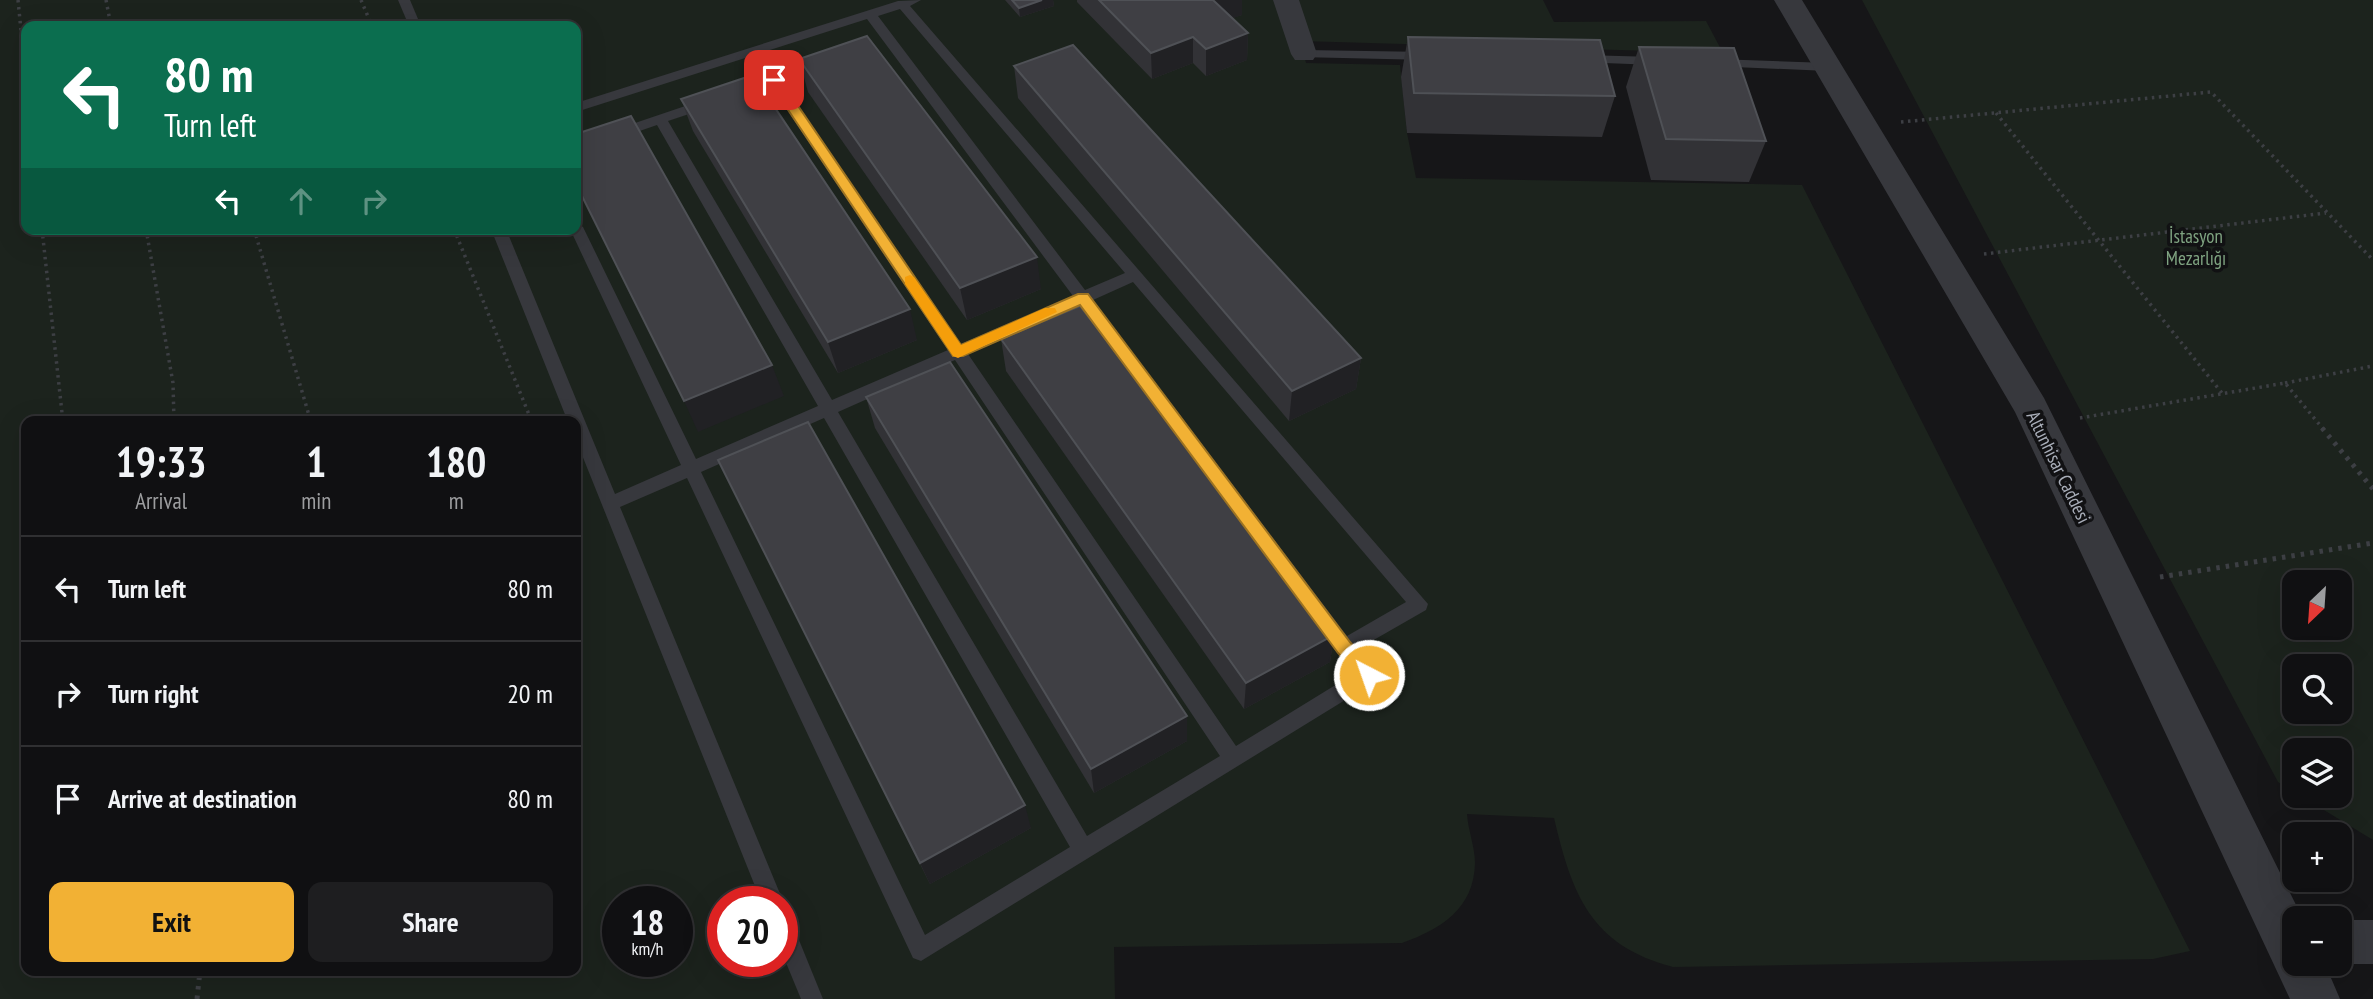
<!DOCTYPE html>
<html lang="en">
<head>
<meta charset="utf-8">
<style>
  :root { --surface:#101012; --page:#1e1e20; --text:#f1f3f6; --muted:#9c9d9f; --line:#303032; --accent:#f2b134 }
  body { margin:0; font-family:"PT Sans Narrow",sans-serif; background:var(--page); color:var(--text); height:100vh; display:flex; flex-direction:column; font-size:26px; white-space:nowrap }
  * { box-sizing:border-box; margin:0 }
  p { font-size:23px; color:var(--muted) }
  .icon { flex:none; width:38px; height:38px; fill:none; stroke:currentColor; stroke-width:2; stroke-linecap:round; stroke-linejoin:round }
  .map { position:relative; flex:1; overflow:hidden }
  .sheet { position:absolute; left:21px; top:416px; width:560px; height:560px; display:flex; flex-direction:column; background:var(--surface); border-radius:14px; box-shadow:0 7px 28px #0002,0 0 0 2px var(--line) }
  .sheet>* { flex:none }
  .top-card { position:absolute; left:21px; top:21px; width:560px; height:214px; border-radius:14px; box-shadow:0 7px 28px #0002,0 0 0 2px var(--line); background:#0b6e4f; color:#fff; overflow:hidden }
  .needle { width:46px; rotate:205deg }
  .fabs { position:absolute; left:2282px; top:570px; display:grid; gap:14px }
  .fabs a { display:grid; place-items:center; width:70px; height:70px; border-radius:14px; background:var(--surface); box-shadow:0 7px 28px #0002,0 0 0 2px var(--line); font-size:35px }
  .speed { position:absolute; left:602px; top:886px; display:flex; gap:14px; font-size:35px; font-weight:700; text-align:center }
  .speed>* { display:grid; place-content:center; width:91px; height:91px; border-radius:50%; background:var(--surface); box-shadow:0 7px 28px #0002,0 0 0 2px var(--line); line-height:1 }
  .speed small { font-size:18px; font-weight:400 }
  .speed .limit { border:10px solid #d22; background:#fff; color:#111 }
  .pin { position:absolute; display:grid; place-items:center; width:60px; height:60px; color:#fff; margin:-30px; border-radius:14px; box-shadow:0 4px 10px #0006 }
  .me { position:absolute; width:77px; margin:-38px; rotate:319deg; stroke-linejoin:round; filter:drop-shadow(0 0 5px #0008) }
  .turn { display:flex; align-items:center; gap:24px; height:147px; padding:0 28px; font-size:32px }
  .turn .icon { width:91px; height:91px; stroke-width:2.5 }
  .turn b { display:block; font-size:49px; line-height:60px }
  .lanes { display:flex; align-items:center; height:66px; padding:0 28px; background:#0003; justify-content:center; gap:35px; direction:ltr }
  .lanes .off { opacity:.35 }
  .eta { display:flex; justify-content:space-evenly; align-items:center; height:119px; text-align:center }
  .eta b { font-size:42px; font-weight:600; line-height:49px }
  .action { display:flex; gap:14px; margin-top:auto; padding:14px 28px }
  .action a { flex:1; height:80px; border-radius:14px; background:var(--accent); color:#111; font-size:28px; font-weight:600; line-height:80px; text-align:center }
  .action a+a { background:var(--page); color:var(--text) }
  ul { padding:0; list-style:none }
  li { display:flex; align-items:center; gap:21px; height:105px; padding:0 28px; border-top:2px solid var(--line) }
  li div { flex:1 }
  li b { display:block; font-size:26px }
  li em { font-style:normal }
  .map>svg:first-child { display:block }
  .green { fill:#1c231d; fill-rule:evenodd }
  .lines { fill:none; stroke-linecap:round; stroke-linejoin:round }
  .path-far1 { stroke:#3d3f44; stroke-width:3.5; stroke-dasharray:2.5 4.5; stroke-linecap:butt }
  .path { stroke:#3d3f44; stroke-width:5; stroke-dasharray:3.5 6; stroke-linecap:butt }
  .service { fill:#37383d; fill-rule:evenodd }
  .minor { fill:#37383d; fill-rule:evenodd }
  .tertiary { fill:#37383d; fill-rule:evenodd }
  .wall { fill:#323236 }
  .shaded-wall { fill:#212124 }
  .building { fill:#3f3f44; stroke:#4f5156; stroke-width:2 }
  .route { fill:#f2b134; stroke:#9d7322; stroke-width:2 }
  .slow { fill:#f59e0b }
  .labels { text-anchor:middle; dominant-baseline:central; stroke-width:7; stroke-linejoin:round; paint-order:stroke }
  .park-label { font-size:19px; fill:#7fa381; stroke:#111113 }
  .street-label { font-size:19px; fill:#a8adb8; stroke:#111113 }
</style>
</head>
<body>
<div class="map">
<svg width="2373" height="999" viewBox="0 0 2373 999">
  <rect width="100%" height="100%" fill="#161618"/>
  <g class="green">
    <path d="M 0,0 L 1543,0 L 1554,22 L 1706,21 L 1723,53 L 1300,41 L 1306,63 L 1400,65 L 1407,133 L 1416,178 L 1802,185 L 2190,951 L 2153,959 L 1673,967 C 1590,945 1572,894 1554,818 L 1467,814 C 1468,830 1475,847 1475,863 C 1474,909 1441,929 1402,943 L 1114,947 L 1115,999 L 0,999 ZM 26,26 L 576,26 L 576,229 L 26,229 ZM 26,422 L 576,422 L 576,971 L 26,971 ZM 618,901 L 677,901 L 677,961 L 618,961 ZM 723,901 L 782,901 L 782,961 L 723,961 Z"/>
    <path d="M 1862,0 L 2373,0 L 2373,840 L 2301,796 L 2340,796 L 2340,751 L 2294,751 L 2294,792 L 2278,782 ZM 2294,583 L 2340,583 L 2340,628 L 2294,628 ZM 2294,667 L 2340,667 L 2340,712 L 2294,712 Z"/>
  </g>
  <g class="lines">
    <g class="path-far1">
      <path d="M 18,0 L 26,81"/>
      <path d="M 106,0 L 111,26"/>
      <path d="M 361,0 L 372,26"/>
      <path d="M 1996,113 L 2222,393"/>
      <path d="M 1901,122 L 2211,92 L 2373,260"/>
      <path d="M 42,229 L 63,422"/>
      <path d="M 146,229 L 173,383 L 174,422"/>
      <path d="M 254,229 L 311,422"/>
      <path d="M 454,229 L 532,422"/>
      <path d="M 1984,254 L 2326,213"/>
      <path d="M 2285,383 L 2373,366"/>
      <path d="M 2080,418 L 2285,383 L 2324,430"/>
    </g>
    <g class="path">
      <path d="M 2322,428 L 2373,489"/>
      <path d="M 2160,577 L 2373,543"/>
      <path d="M 197,999 L 200,971"/>
    </g>
    <g class="service">
      <path d="M 398,0 L 410,0 L 421,26 L 409,26 Z"/>
      <path d="M 921,0 L 910,6 L 1428,604 L 1426,610 L 1358,649 L 1379,675 L 1376,681 L 921,961 L 913,958 L 687,478 L 620,507 L 783,901 L 761,901 L 576,440 L 576,422 L 568,422 L 491,229 L 506,229 L 615,494 L 681,465 L 570,229 L 576,229 L 576,222 L 583,227 L 696,459 L 818,406 L 657,125 L 576,153 L 576,143 L 700,101 L 710,101 L 710,107 L 668,121 L 832,400 L 948,350 L 771,86 L 738,97 L 733,96 L 733,90 L 819,61 L 829,61 L 829,67 L 782,83 L 961,344 L 1073,296 L 867,19 L 576,112 L 576,103 L 898,1 ZM 900,9 L 1125,273 L 1085,290 L 878,16 ZM 1133,282 L 1406,602 L 1347,636 L 1093,300 ZM 1080,306 L 1337,653 L 1355,673 L 1236,746 L 968,354 ZM 955,360 L 1220,756 L 1087,836 L 838,412 ZM 824,418 L 1070,847 L 925,935 L 701,472 Z"/>
      <path d="M 1304,50 L 1429,52 L 1436,56 L 1429,60 L 1299,57 L 1297,54 Z"/>
      <path d="M 1583,55 L 1656,57 L 1663,61 L 1656,65 L 1578,62 L 1578,56 Z"/>
      <path d="M 1716,59 L 1828,63 L 1835,67 L 1828,71 L 1711,66 L 1711,60 Z"/>
      <path d="M 782,915 L 790,918 L 823,999 L 801,999 L 782,953 Z"/>
    </g>
    <g class="minor">
      <path d="M 1273,0 L 1299,0 L 1317,54 L 1313,60 L 1295,60 L 1291,54 Z"/>
      <rect x="2340" y="920" width="33" height="44"/>
    </g>
    <path class="tertiary" d="M 1774,0 L 1802,0 L 2044,398 L 2303,919 L 2294,919 L 2294,964 L 2325,964 L 2340,999 L 2290,999 L 2015,412 Z"/>
  </g>
  <g class="wall">
    <path d="M 1005,0 L 1053,0 L 1054,6 L 1020,17 Z"/>
    <path d="M 1077,0 L 1242,0 L 1242,15 L 1232,18 L 1248,33 L 1247,60 L 1206,76 L 1193,63 L 1152,79 L 1077,2 Z"/>
    <path d="M 1408,37 L 1615,96 L 1602,137 L 1407,133 L 1401,77 Z"/>
    <path d="M 1639,47 L 1766,141 L 1749,182 L 1651,180 L 1626,87 Z"/>
    <path d="M 799,59 L 1041,289 L 967,320 L 808,92 Z"/>
    <path d="M 1014,66 L 1361,358 L 1356,389 L 1289,421 L 1018,98 Z"/>
    <path d="M 681,99 L 917,340 L 838,373 L 693,131 Z"/>
    <path d="M 1001,339 L 1334,635 L 1330,662 L 1244,709 L 1006,371 Z"/>
    <path d="M 866,397 L 1187,741 L 1094,793 L 875,428 Z"/>
    <path d="M 718,460 L 1031,828 L 930,884 Z"/>
  </g>
  <g class="shaded-wall">
    <path d="M 1042,0 L 1053,0 L 1054,6 L 1020,17 L 1019,8 Z"/>
    <path d="M 1212,0 L 1242,0 L 1242,15 L 1211,26 Z"/>
    <path d="M 1248,33 L 1247,60 L 1206,76 L 1206,49 Z"/>
    <path d="M 1193,37 L 1193,63 L 1152,79 L 1151,53 Z"/>
    <path d="M 1037,257 L 1041,289 L 967,320 L 960,288 Z"/>
    <path d="M 910,309 L 917,340 L 838,373 L 828,342 Z"/>
    <path d="M 1361,358 L 1356,389 L 1289,421 L 1292,391 Z"/>
    <path d="M 772,365 L 784,396 L 698,432 L 684,401 Z"/>
    <path d="M 1334,635 L 1330,662 L 1244,709 L 1246,683 Z"/>
    <path d="M 1187,716 L 1187,741 L 1094,793 L 1091,769 Z"/>
    <path d="M 1025,805 L 1031,828 L 930,884 L 920,863 Z"/>
  </g>
  <g class="building">
    <path d="M 1012,0 L 1042,0 L 1019,8 Z"/>
    <path d="M 1099,0 L 1213,0 L 1248,33 L 1206,49 L 1193,37 L 1151,53 Z"/>
    <path d="M 867,36 L 1037,257 L 960,288 L 799,59 Z"/>
    <path d="M 1408,37 L 1600,40 L 1615,96 L 1414,93 Z"/>
    <path d="M 1073,45 L 1361,358 L 1292,391 L 1014,66 Z"/>
    <path d="M 1639,47 L 1734,48 L 1766,141 L 1666,139 Z"/>
    <path d="M 753,75 L 910,309 L 828,342 L 681,99 Z"/>
    <path d="M 631,116 L 772,365 L 684,401 L 576,184 L 576,134 Z"/>
    <path d="M 1080,306 L 1334,635 L 1246,683 L 1001,339 Z"/>
    <path d="M 950,362 L 1187,716 L 1091,769 L 866,397 Z"/>
    <path d="M 808,422 L 1025,805 L 920,863 L 718,460 Z"/>
  </g>
  <path class="route" d="M 774,77 L 779,78 L 961,345 L 1078,294 L 1088,294 L 1350,642 L 1375,670 L 1377,675 L 1375,681 L 1362,681 L 1338,653 L 1080,305 L 963,356 L 953,356 L 768,80 Z"/>
  <path class="slow" d="M 910,275 L 914,277 L 961,345 L 1045,308 L 1055,308 L 1057,312 L 958,358 L 953,356 L 905,284 L 905,277 Z"/>
  <g class="labels">
    <g class="park-label">
      <text x="2196" y="236">İstasyon<tspan x="2196" dy="22">Mezarlığı</tspan></text>
    </g>
    <g class="street-label">
      <text transform="translate(2059 467) rotate(64)">Altunhisar Caddesi</text>
    </g>
  </g>
</svg>
<div class="fabs">
<a><svg class="needle" viewBox="-14 -14 28 28"><path d="M0-13l5 13h-10z" fill="#e53935"/><path d="M0 13l5-13h-10z" fill="#9c9d9f"/></svg></a>
<a><svg class="icon" aria-label="search" viewBox="0 0 24 24"><circle cx="10" cy="10" r="6"/><path d="M15 15l6 6"/></svg></a>
<a><svg class="icon" aria-label="layers" viewBox="0 0 24 24"><path d="M12 4l9 5-9 5-9-5zM3 14l9 5 9-5"/></svg></a>
<a>+</a>
<a>−</a>
</div>
<div class="speed"><div>18<small>km/h</small></div><div class="limit">20</div></div>
<div class="pin" style="left:774px;top:80px;background:#d93025"><svg class="icon" aria-label="arrive" viewBox="0 0 24 24"><path d="M6 21V4h12l-3 4 3 4H6"/></svg></div>
<svg class="me" style="left:1369px;top:675px" viewBox="-20 -20 40 40"><circle r="17" fill="#f2b134" stroke="#fff" stroke-width="3"/><path d="M0-11L8 9 0 5-8 9z" fill="#fff"/></svg>
<div class="top-card">
<div class="turn"><svg class="icon" aria-label="left" viewBox="0 0 24 24"><path d="M17 20v-9H6M10 6l-5 5 5 5"/></svg><div><b>80 m</b>Turn left</div></div>
<div class="lanes"><svg class="icon" aria-label="left" viewBox="0 0 24 24"><path d="M17 20v-9H6M10 6l-5 5 5 5"/></svg><svg class="icon off" aria-label="ahead" viewBox="0 0 24 24"><path d="M12 20V5M6 11l6-6 6 6"/></svg><svg class="icon off" aria-label="right" viewBox="0 0 24 24"><path d="M7 20v-9h11M14 6l5 5-5 5"/></svg></div>
</div>
<section class="sheet">
<div class="eta">
<div><b>19:33</b><p>Arrival</p></div>
<div><b>1</b><p>min</p></div>
<div><b>180</b><p>m</p></div>
</div>
<ul>
<li><svg class="icon" aria-label="left" viewBox="0 0 24 24"><path d="M17 20v-9H6M10 6l-5 5 5 5"/></svg><div><b>Turn left</b></div><em>80 m</em></li>
<li><svg class="icon" aria-label="right" viewBox="0 0 24 24"><path d="M7 20v-9h11M14 6l5 5-5 5"/></svg><div><b>Turn right</b></div><em>20 m</em></li>
<li><svg class="icon" aria-label="arrive" viewBox="0 0 24 24"><path d="M6 21V4h12l-3 4 3 4H6"/></svg><div><b>Arrive at destination</b></div><em>80 m</em></li>
</ul>
<div class="action"><a>Exit</a><a>Share</a></div>
</section>
</div>
</body>
</html>
